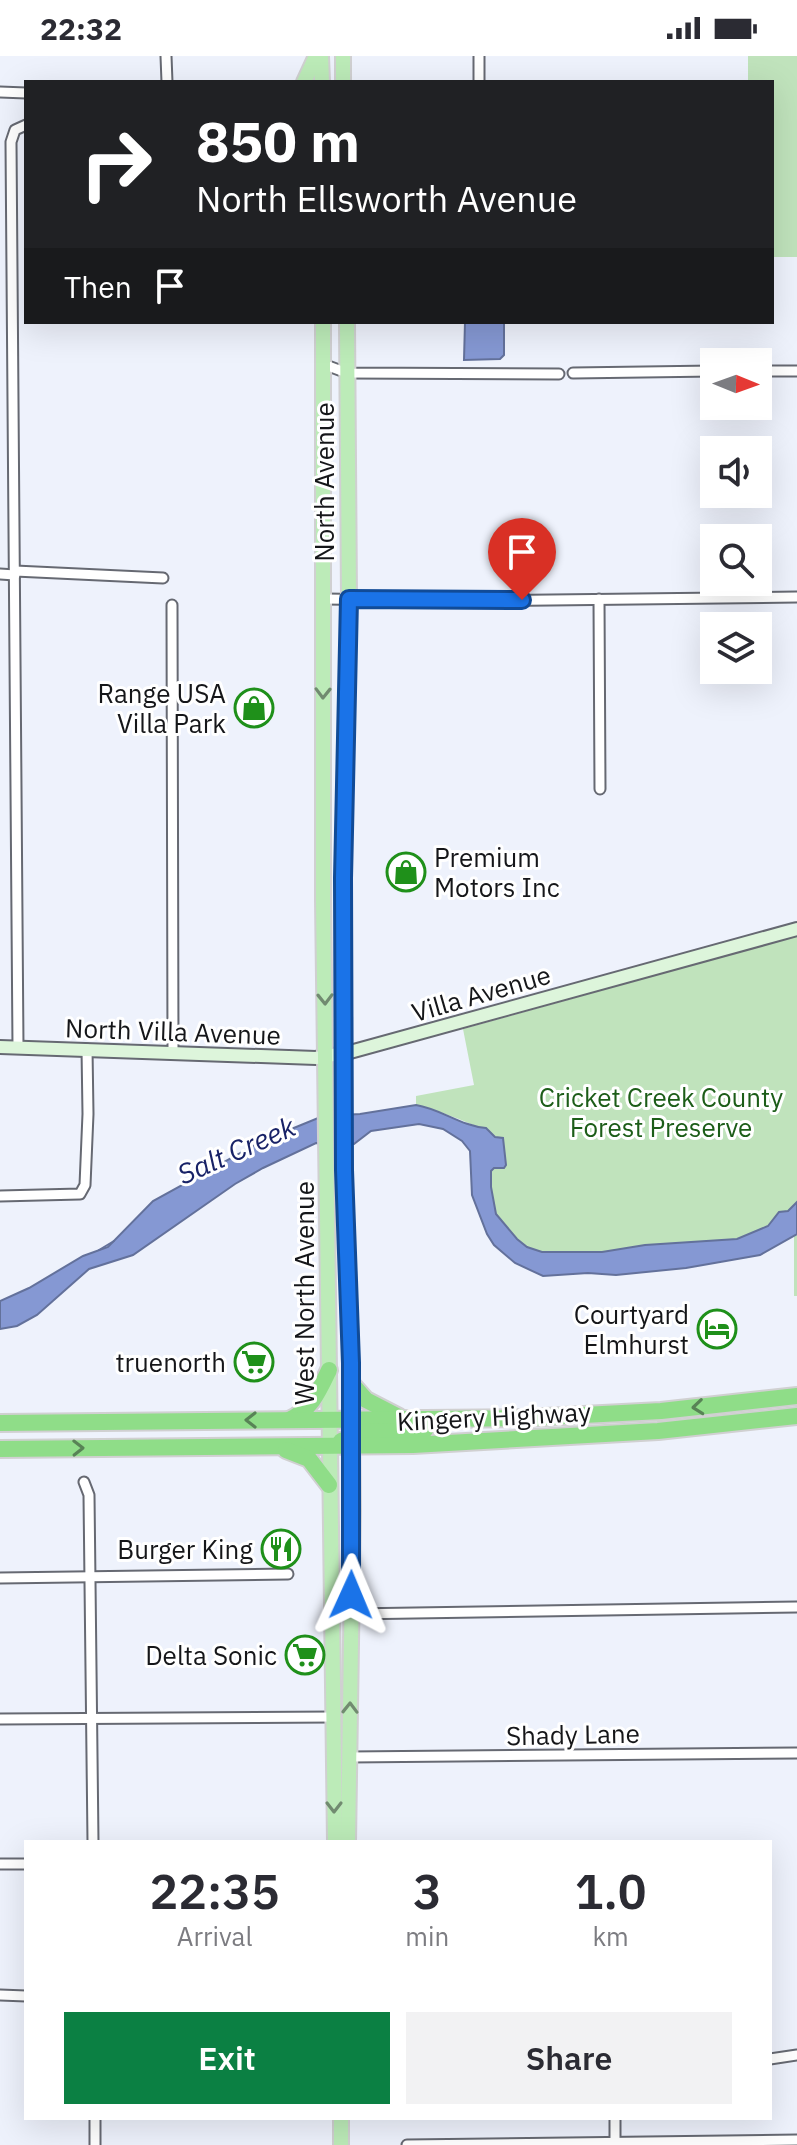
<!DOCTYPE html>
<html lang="en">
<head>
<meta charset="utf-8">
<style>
  :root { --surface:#fff; --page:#f2f2f3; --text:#2b2b33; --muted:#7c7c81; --accent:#0b8043 }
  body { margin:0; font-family:"IBM Plex Sans",sans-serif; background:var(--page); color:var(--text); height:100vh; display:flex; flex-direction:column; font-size:30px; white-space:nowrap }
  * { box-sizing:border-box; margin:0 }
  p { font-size:26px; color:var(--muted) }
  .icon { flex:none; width:44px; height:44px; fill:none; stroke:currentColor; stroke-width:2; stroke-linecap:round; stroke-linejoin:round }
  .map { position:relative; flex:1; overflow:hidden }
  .details { position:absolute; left:24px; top:1784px; width:748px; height:280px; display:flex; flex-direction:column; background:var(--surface); border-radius:0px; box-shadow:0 8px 32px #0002 }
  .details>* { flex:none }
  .hud { position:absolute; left:24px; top:24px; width:750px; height:244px; border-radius:0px; box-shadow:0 8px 32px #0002; background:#202124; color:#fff; overflow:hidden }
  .needle { width:52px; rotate:91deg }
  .controls { position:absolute; left:700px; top:292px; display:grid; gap:16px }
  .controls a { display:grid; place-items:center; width:72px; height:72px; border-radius:0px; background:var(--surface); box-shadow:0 8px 32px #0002; font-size:40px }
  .pin { position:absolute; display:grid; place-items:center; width:68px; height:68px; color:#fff; margin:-82px -34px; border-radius:50% 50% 50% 0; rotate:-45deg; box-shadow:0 0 8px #0007 }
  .pin .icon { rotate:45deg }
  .me { position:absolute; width:88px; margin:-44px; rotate:1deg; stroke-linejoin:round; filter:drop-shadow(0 0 6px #0008) }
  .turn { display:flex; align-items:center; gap:28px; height:168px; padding:0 40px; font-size:36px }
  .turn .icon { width:104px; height:104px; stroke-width:2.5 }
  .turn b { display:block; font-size:56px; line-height:68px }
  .then { display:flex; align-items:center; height:76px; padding:0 40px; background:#0003; gap:16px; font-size:30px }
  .eta { display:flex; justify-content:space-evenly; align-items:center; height:136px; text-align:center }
  .eta b { font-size:48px; font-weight:600; line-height:56px }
  .primary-button { display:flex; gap:16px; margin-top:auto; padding:16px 40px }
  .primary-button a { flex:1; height:92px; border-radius:0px; background:var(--accent); color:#fff; font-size:32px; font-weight:600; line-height:92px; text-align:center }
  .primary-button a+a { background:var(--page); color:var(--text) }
  .status { display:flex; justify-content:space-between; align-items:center; height:56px; padding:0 40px; background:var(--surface); direction:ltr }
  .status svg { height:22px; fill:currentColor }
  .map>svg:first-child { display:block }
  .green { fill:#c0e3bc }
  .water { fill:#8598d3; stroke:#63719b; stroke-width:2 }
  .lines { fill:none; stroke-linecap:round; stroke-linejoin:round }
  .stream { stroke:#63719b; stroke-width:2 }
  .street-casing { stroke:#666972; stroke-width:13 }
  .secondary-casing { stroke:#666972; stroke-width:16 }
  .primary-casing { stroke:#d0d0d1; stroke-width:18 }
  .highway-casing { stroke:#d0d0d1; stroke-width:20 }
  .street { stroke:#fff; stroke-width:9 }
  .secondary { stroke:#ddf5db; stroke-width:12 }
  .primary { stroke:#bcebb8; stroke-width:14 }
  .highway { stroke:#8fdd88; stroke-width:16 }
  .oneway { stroke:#718b70 }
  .oneway2 { stroke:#588356 }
  .route-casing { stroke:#114b97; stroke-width:20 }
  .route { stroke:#1a73e8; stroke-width:14 }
  .labels { text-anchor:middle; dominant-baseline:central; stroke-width:6; stroke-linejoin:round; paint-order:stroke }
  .street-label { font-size:26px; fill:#151619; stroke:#fff }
  .poi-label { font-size:26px; fill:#151619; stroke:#fff; text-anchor:end }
  .park-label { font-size:26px; fill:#1c5d18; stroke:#fff }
  .water-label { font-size:28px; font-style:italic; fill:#182267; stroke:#fff }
</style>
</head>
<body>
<div class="status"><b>22:32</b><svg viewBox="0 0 49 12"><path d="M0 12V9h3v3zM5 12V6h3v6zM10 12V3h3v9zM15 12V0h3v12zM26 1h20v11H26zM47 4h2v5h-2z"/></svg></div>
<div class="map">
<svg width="797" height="2089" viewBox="0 0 797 2089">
  <rect width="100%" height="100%" fill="#eef2fc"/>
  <g class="green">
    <path d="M 748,0 L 797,0 L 797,201 L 772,201 L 772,26 L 748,26 Z"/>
    <path d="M 797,880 L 797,1240 L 794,1240 L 794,1180 L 768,1170 L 737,1183 L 645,1189 L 602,1196 L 542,1196 L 527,1191 L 516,1183 L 496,1158 L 491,1131 L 491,1115 L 494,1112 L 500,1113 L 503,1086 C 494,1075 433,1052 416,1049 L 416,1040 L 474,1029 L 463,973 Z"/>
  </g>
  <g class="water">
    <path d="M 465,266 L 504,266 L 504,299 L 500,303 L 464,304 Z"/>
    <path d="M 416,1049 C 441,1053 461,1070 486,1072 L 495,1081 L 503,1082 L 506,1109 L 504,1112 L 494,1112 L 491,1115 L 491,1131 L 496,1158 L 517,1183 L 527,1191 L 542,1196 L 602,1196 L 645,1189 L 737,1183 L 768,1170 L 779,1156 L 788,1155 L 797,1146 L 797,1178 L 760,1199 L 686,1212 L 616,1219 L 588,1217 L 543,1220 L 515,1207 L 494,1189 L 487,1178 L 472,1139 L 470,1095 L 462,1085 L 443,1073 L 419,1068 L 371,1075 L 354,1088 L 316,1087 L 263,1112 L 235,1128 L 133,1199 L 89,1213 L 37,1259 L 17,1270 L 0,1273 L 0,1245 L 29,1232 L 83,1200 L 108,1191 L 153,1145 L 262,1085 L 323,1060 L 360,1058 Z"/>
  </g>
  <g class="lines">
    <path class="stream" d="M 99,1194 L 114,1185"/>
    <g class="street-casing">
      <g id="street">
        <path d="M 166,0 L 167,26"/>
        <path d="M 479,0 L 479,26"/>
        <path d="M 0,36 L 26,37"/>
        <path d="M 323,308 L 347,317 L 559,318"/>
        <path d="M 758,315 L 797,315"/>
        <path d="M 573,317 L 714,315"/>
        <path d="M 15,515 L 163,522"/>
        <path d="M 0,518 L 15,519"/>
        <path d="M 325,543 L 466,545 L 797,541"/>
        <path d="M 599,543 L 600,733"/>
        <path d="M 172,549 L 173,996"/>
        <path d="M 18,991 L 11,86 L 15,74 L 26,69"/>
        <path d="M 0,1140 L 80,1138 L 85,1129 L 88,1058 L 87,993"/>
        <path d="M 84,1426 L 89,1439 L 93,1786"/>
        <path d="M 0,1522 L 288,1518"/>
        <path d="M 351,1558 L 797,1551"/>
        <path d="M 0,1663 L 334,1661"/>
        <path d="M 350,1701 L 797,1697"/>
        <path d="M 0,1808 L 26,1808"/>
        <path d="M 0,1939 L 26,1940"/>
        <path d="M 770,2003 L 797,1999"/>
        <path d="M 95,2062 L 95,2089"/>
        <path d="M 615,2062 L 615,2089"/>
        <path d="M 407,2089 L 797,2084"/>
      </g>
    </g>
    <g class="secondary-casing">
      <path id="secondary" d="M 0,991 L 316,1002 L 350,996 L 797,873"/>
    </g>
    <g class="primary-casing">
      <g id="primary">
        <path d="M 321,0 L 322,26"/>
        <path d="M 304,26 L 316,0"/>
        <path d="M 343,26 L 343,0"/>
        <path d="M 323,266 L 323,844 L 335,1786"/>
        <path d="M 347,266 L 349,543 L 343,801 L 344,1114 L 351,1292 L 353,1455 L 348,1786"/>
        <path d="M 341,2062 L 341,2089"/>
      </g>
    </g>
    <g class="highway-casing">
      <g id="highway">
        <path d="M 351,1327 L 366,1344 L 399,1361"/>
        <path d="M 289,1364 C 311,1354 319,1335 329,1314"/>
        <path d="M 0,1367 L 525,1362 L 661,1355 L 797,1340"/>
        <path d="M 341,1385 L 365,1376 L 425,1374"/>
        <path d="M 0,1393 L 413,1389 L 658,1375 L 797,1360"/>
        <path d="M 286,1394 L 309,1403 L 329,1429"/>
      </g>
    </g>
    <use href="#street" class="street"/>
    <use href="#secondary" class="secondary"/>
    <use href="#primary" class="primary"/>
    <use href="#highway" class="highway"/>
  </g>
  <defs><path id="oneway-chevron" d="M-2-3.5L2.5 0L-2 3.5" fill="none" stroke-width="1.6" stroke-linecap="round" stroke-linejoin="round" transform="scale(2)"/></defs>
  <g class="oneway">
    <use href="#oneway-chevron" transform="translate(323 637) rotate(91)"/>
    <use href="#oneway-chevron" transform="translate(325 943) rotate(89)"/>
    <use href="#oneway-chevron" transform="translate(350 1652) rotate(-89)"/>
    <use href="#oneway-chevron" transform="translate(334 1751) rotate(90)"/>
  </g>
  <g class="oneway2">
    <use href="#oneway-chevron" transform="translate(698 1351) rotate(174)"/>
    <use href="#oneway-chevron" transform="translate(251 1364) rotate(-180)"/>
    <use href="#oneway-chevron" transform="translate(78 1392) rotate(-1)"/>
  </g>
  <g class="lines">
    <g class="route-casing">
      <path id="route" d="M 351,1539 L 351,1307 L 344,1114 L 343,822 L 349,543 L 522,544"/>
    </g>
    <use href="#route" class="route"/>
  </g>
  <defs>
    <g id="shop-ring" transform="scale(2)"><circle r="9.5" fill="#fff" stroke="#1f901a" stroke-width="1.5"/><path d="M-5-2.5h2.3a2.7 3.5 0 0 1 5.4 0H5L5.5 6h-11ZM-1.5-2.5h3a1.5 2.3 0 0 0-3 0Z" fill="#1f901a"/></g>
    <g id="hotel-ring" transform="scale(2)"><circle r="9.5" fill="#fff" stroke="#1f901a" stroke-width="1.5"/><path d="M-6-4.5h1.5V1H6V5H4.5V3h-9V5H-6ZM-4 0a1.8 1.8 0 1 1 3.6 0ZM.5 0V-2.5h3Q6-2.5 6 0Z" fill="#1f901a"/></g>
    <g id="supermarket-ring" transform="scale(2)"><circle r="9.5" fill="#fff" stroke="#1f901a" stroke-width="1.5"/><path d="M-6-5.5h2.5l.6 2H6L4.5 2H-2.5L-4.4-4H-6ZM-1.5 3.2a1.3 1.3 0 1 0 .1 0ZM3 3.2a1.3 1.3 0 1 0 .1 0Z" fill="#1f901a"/></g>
    <g id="restaurant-ring" transform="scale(2)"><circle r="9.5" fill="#fff" stroke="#1f901a" stroke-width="1.5"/><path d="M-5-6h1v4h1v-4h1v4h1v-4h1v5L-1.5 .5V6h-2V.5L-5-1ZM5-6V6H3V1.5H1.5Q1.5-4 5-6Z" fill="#1f901a"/></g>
  </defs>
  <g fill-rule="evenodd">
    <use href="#shop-ring" x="254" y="652"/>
    <use href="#shop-ring" x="406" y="816"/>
    <use href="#hotel-ring" x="717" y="1273"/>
    <use href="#supermarket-ring" x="254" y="1306"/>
    <use href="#restaurant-ring" x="281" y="1493"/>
    <use href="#supermarket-ring" x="305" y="1599"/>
  </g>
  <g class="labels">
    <g class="street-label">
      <text transform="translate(324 426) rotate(-90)">North Avenue</text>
      <text transform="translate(481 937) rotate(-16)">Villa Avenue</text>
      <text transform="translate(173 975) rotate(2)">North Villa Avenue</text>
      <text transform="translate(304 1237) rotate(-90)">West North Avenue</text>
      <text transform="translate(494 1360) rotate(-3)">Kingery Highway</text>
      <text transform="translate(573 1678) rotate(-1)">Shady Lane</text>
    </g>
    <g class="poi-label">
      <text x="226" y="637">Range USA<tspan x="226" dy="30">Villa Park</tspan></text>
      <text x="434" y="801" text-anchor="start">Premium<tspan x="434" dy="30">Motors Inc</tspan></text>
      <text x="689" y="1258">Courtyard<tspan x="689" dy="30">Elmhurst</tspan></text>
      <text x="226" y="1306">truenorth</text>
      <text x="253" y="1493">Burger King</text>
      <text x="277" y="1599">Delta Sonic</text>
    </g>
    <g class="park-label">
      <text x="661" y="1041">Cricket Creek County<tspan x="661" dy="30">Forest Preserve</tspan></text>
    </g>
    <g class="water-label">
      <text transform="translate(236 1094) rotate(-24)">Salt Creek</text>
    </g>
  </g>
</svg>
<div class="controls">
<a><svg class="needle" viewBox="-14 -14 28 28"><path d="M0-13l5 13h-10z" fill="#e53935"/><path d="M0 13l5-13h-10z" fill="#7c7c81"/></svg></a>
<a><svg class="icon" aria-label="sound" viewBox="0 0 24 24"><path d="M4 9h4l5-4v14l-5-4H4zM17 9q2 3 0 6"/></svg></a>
<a><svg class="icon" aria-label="search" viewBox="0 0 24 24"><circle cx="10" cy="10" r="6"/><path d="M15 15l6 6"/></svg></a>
<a><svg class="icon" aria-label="layers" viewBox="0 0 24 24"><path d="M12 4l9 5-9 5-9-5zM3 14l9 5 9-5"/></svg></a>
</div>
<div class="pin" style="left:522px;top:544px;background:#d93025"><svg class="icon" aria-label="arrive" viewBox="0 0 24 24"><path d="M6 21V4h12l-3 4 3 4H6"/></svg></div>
<svg class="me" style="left:351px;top:1539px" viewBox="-20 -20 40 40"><path d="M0-17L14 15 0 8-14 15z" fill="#1a73e8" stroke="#fff" stroke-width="4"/></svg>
<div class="hud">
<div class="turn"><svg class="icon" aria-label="right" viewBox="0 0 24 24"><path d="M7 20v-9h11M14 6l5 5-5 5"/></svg><div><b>850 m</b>North Ellsworth Avenue</div></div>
<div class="then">Then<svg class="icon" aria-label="arrive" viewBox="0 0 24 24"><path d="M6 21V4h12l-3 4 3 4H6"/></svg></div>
</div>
<section class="details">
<div class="eta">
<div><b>22:35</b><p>Arrival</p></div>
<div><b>3</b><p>min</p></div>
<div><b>1.0</b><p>km</p></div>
</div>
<div class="primary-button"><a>Exit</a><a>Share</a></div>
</section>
</div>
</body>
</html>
